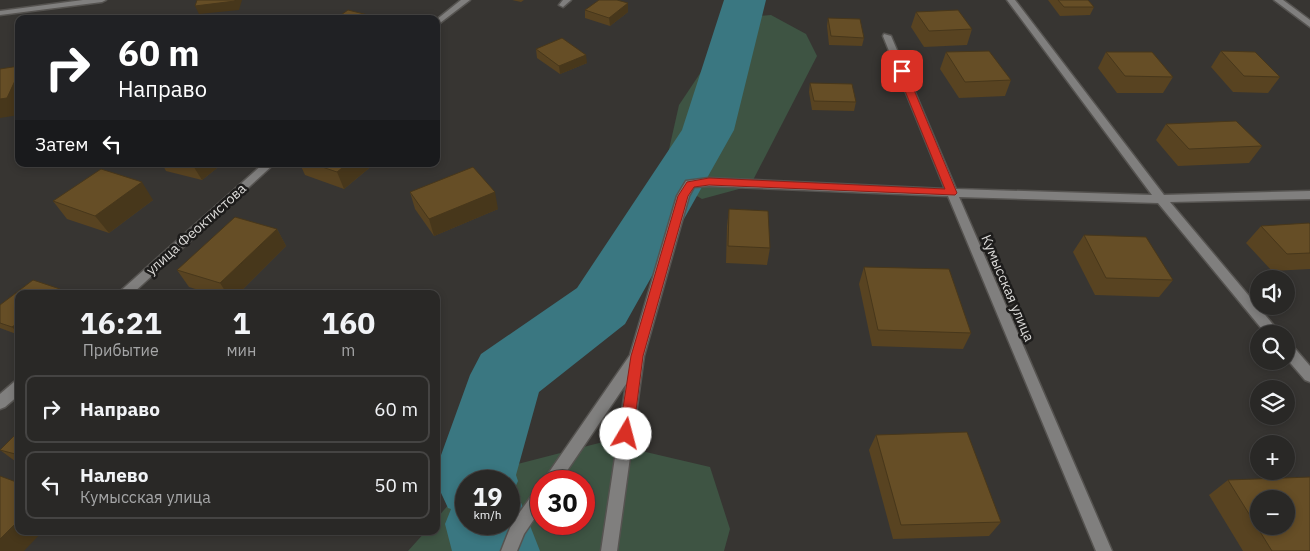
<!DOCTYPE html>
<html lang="ru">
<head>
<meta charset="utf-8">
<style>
  :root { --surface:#292826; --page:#31302e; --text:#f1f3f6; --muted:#a5a6a7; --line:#454443 }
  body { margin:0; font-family:"IBM Plex Sans",sans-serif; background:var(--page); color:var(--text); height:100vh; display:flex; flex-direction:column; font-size:19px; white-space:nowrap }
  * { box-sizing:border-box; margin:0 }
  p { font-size:16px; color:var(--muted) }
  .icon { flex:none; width:28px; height:28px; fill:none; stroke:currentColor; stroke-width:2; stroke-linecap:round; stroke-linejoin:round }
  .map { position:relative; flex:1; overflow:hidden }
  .panel { position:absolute; left:15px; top:290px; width:425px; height:245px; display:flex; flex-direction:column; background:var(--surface); border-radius:10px; box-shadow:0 2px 8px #0003,0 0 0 1px var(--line) }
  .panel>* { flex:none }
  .banner { position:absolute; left:15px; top:15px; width:425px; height:152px; border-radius:10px; box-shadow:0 2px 8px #0003,0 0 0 1px var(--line); background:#202124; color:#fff; overflow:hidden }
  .tools { position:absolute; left:1250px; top:270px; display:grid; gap:10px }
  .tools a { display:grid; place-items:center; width:45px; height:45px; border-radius:50%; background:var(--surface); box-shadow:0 2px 8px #0003,0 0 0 1px var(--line); font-size:25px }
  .speed { position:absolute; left:455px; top:470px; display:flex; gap:10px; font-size:25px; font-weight:700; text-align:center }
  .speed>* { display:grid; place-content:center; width:65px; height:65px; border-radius:50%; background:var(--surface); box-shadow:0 2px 8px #0003,0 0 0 1px var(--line); line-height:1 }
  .speed small { font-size:12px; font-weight:400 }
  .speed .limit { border:8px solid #d22; background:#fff; color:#111 }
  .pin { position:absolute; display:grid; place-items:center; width:42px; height:42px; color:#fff; margin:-21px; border-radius:10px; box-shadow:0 2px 8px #0006 }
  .me { position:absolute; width:55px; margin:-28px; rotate:8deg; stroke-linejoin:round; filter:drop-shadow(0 0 4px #0008) }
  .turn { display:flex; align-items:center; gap:18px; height:105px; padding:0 20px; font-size:22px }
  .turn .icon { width:65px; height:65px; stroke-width:2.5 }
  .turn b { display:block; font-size:35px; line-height:42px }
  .then { display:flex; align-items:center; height:48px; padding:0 20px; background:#0003; gap:10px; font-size:19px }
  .eta { display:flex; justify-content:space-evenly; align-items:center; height:85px; text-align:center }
  .eta b { font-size:30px; font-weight:800; line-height:35px }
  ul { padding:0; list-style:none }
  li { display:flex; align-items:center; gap:15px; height:68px; margin:0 10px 8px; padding:0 10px; border:2px solid var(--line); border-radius:10px }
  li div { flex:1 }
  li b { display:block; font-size:19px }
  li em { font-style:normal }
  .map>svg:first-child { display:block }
  .green { fill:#3e5443; fill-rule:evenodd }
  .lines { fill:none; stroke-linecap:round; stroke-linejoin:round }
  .river { fill:#3a7781; fill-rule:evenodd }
  .minor-casing { stroke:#555350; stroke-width:3 }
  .minor { fill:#807f7e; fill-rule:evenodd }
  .wall { fill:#584321 }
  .shaded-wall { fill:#47371b }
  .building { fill:#664e26; stroke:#47371b; fill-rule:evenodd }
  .route { fill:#d93025; stroke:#8d1f18 }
  .labels { text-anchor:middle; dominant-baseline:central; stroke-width:5; stroke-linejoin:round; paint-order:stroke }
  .street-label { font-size:14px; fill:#dcdbd9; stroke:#1d1c1b }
</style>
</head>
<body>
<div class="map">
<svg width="1310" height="551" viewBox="0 0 1310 551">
  <rect width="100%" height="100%" fill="#373532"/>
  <g class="green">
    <path d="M 771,15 L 806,34 L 817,56 L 750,186 L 702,199 L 663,176 L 679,105 L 737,18 Z"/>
    <path d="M 603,442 L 710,467 L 730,529 L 724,551 L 408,551 L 426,531 L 436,531 L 436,519 L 466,485 L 466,524 L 509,524 L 509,481 L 469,481 L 475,475 ZM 541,481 L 584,481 L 584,524 L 541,524 Z"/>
  </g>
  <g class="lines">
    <path class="river" d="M 724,0 L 766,0 L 734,130 L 625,324 L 539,392 L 516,475 L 518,481 L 513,492 L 518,495 L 540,551 L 452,551 L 445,524 L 451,509 L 448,508 L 436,482 L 436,469 L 470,375 L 481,354 L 577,288 L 682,130 ZM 466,481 L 509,481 L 509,524 L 466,524 Z"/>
    <g class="minor-casing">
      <g id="minor">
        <path d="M 83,0 L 106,0 L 102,2 L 0,15 L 0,11 Z"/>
        <path d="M 461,0 L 470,0 L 436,26 L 436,20 Z"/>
        <path d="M 563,0 L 571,0 L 563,7 L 559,5 Z"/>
        <path d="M 1007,0 L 1015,0 L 1164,195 L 1310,191 L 1310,199 L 1170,202 L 1281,334 L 1266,334 L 1158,203 L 959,197 L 1112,551 L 1096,551 L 948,196 L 709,186 L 694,187 L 689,196 L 644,356 L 617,551 L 601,551 L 626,384 L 560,481 L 543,481 L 630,355 L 677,196 L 686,181 L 709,178 L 945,189 L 883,36 L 884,34 L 891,36 L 956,189 L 1152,195 Z"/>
        <path d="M 1274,0 L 1283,0 L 1310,20 L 1310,27 Z"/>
        <path d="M 263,164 L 274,164 L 132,294 L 117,294 Z"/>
        <path d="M 1286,343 L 1291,344 L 1310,366 L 1310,382 L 1305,380 L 1286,358 Z"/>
        <path d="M 19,380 L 19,395 L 5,407 L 0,409 L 0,394 L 14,382 Z"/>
        <path d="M 541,488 L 541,509 L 524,534 L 517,551 L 501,551 L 512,523 L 535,491 Z"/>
      </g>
    </g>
    <use href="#minor" class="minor"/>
  </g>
  <g class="wall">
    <path d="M 512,0 L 524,0 L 521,2 Z"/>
    <path d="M 1048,0 L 1088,0 L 1094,7 L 1090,15 L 1060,16 Z"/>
    <path d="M 628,3 L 628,12 L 610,26 L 585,18 L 585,10 Z"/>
    <path d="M 916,12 L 972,29 L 967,45 L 924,47 L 911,27 Z"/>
    <path d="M 828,18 L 864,38 L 862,46 L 829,45 L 827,26 Z"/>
    <path d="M 536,49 L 587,63 L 560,74 L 537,58 Z"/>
    <path d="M 1221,51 L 1280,77 L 1268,93 L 1233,92 L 1211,67 Z"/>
    <path d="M 946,52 L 1011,80 L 1005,96 L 959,98 L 940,69 Z"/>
    <path d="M 1106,52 L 1173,77 L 1163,93 L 1117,93 L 1098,68 Z"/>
    <path d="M 810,83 L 856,102 L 854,111 L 812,110 L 809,92 Z"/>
    <path d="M 1166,124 L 1262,146 L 1249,163 L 1178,166 L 1156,140 Z"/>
    <path d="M 162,164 L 222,164 L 202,180 L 166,171 Z"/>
    <path d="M 300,164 L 374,164 L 344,189 L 305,175 Z"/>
    <path d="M 410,192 L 498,209 L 434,236 L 415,209 Z"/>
    <path d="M 153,200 L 109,233 L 67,219 L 53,201 Z"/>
    <path d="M 729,209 L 770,248 L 767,265 L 726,263 L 727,226 Z"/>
    <path d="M 1310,224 L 1310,269 L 1272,271 L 1246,243 L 1261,226 Z"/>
    <path d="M 277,229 L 286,246 L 238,294 L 211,294 L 189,287 L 177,270 Z"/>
    <path d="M 1084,235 L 1173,280 L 1159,297 L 1095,295 L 1073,252 Z"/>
    <path d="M 864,267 L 971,333 L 963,349 L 872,346 L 859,284 Z"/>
    <path d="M 33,280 L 60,289 L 64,294 L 19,294 L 19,335 L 0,328 L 0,305 Z"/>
    <path d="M 19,431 L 19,464 L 0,450 Z"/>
    <path d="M 876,435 L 1001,522 L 989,536 L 893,539 L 869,450 Z"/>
    <path d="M 1228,480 L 1310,551 L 1243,551 L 1209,495 Z"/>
  </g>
  <g class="shaded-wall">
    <path d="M 235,0 L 242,0 L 239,10 L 199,14 L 195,6 Z"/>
    <path d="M 628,3 L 628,12 L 610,26 L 609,18 Z"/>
    <path d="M 586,55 L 587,63 L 560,74 L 559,66 Z"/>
    <path d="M 19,72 L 19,115 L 0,118 L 0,99 Z"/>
    <path d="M 192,164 L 222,164 L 202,180 Z"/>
    <path d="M 347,164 L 374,164 L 344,189 L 337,172 Z"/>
    <path d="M 142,182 L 153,200 L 109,233 L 95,216 Z"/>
    <path d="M 495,192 L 498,209 L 434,236 L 429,219 Z"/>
    <path d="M 277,229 L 286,246 L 238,294 L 227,294 L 220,283 Z"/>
    <path d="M 60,289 L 64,294 L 54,294 Z"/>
    <path d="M 19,322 L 19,334 L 12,327 Z"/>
    <path d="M 19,520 L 19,531 L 43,531 L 24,551 L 0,551 L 0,539 Z"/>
  </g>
  <g class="building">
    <path d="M 197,0 L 235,0 L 235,1 L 195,6 Z"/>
    <path d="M 599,0 L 617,0 L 628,3 L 609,18 L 585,10 Z"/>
    <path d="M 1058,0 L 1088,0 L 1094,7 L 1064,7 Z"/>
    <path d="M 348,10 L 384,19 L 335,19 Z"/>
    <path d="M 958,10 L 972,29 L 929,31 L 916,12 Z"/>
    <path d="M 243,16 L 256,19 L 238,19 Z"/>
    <path d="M 828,18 L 860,19 L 864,38 L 831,36 Z"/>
    <path d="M 562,38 L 586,55 L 559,66 L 536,49 Z"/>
    <path d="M 989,51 L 1011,80 L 965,82 L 946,52 Z"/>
    <path d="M 1221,51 L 1255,52 L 1280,77 L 1244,76 Z"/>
    <path d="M 1106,52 L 1152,52 L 1173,77 L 1125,76 Z"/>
    <path d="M 19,66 L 19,72 L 7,98 L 0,99 L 0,69 Z"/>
    <path d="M 810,83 L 852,84 L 856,102 L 814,101 Z"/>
    <path d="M 1236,121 L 1262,146 L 1189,149 L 1166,124 Z"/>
    <path d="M 313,164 L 347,164 L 337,172 Z"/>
    <path d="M 473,167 L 495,192 L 429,219 L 410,192 Z"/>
    <path d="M 101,169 L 142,182 L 95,216 L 53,201 Z"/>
    <path d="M 729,209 L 768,211 L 770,248 L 728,246 Z"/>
    <path d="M 235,217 L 277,229 L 220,283 L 177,270 Z"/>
    <path d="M 1309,223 L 1310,224 L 1310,253 L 1287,254 L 1261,226 Z"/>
    <path d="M 1084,235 L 1146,237 L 1173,280 L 1106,278 Z"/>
    <path d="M 864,267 L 949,269 L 971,333 L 878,330 Z"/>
    <path d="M 33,280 L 60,289 L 54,294 L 19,294 L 19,322 L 12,327 L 0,323 L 0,305 Z"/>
    <path d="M 19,431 L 19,455 L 0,450 Z"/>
    <path d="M 967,432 L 1001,522 L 901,525 L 876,435 Z"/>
    <path d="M 0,476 L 19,483 L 19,520 L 0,539 Z"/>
    <path d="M 1310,477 L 1310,551 L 1272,551 L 1228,480 ZM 1259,499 L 1286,499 L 1286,526 L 1259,526 Z"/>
  </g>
  <path class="route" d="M 902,68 L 906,71 L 957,193 L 955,195 L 709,185 L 694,187 L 688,196 L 643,356 L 633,434 L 631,438 L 626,440 L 621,438 L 619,434 L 631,356 L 678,196 L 687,182 L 709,178 L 945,189 L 897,71 Z"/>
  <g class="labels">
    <g class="street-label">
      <text transform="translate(196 229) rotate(-42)">улица Феоктистова</text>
      <text transform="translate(1008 288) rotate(67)">Кумысская улица</text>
    </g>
  </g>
</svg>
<div class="tools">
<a><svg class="icon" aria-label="sound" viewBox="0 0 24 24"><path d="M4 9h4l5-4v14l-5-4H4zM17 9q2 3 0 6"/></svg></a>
<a><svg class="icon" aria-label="search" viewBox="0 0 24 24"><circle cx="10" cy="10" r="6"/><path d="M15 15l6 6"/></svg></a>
<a><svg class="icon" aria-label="layers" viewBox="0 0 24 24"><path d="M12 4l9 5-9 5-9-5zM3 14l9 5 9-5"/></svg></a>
<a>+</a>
<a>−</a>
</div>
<div class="speed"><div>19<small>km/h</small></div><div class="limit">30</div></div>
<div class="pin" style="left:902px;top:71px;background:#d93025"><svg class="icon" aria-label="arrive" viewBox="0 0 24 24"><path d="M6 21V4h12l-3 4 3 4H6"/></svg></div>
<svg class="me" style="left:626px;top:434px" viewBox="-20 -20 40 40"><circle r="19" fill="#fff"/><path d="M0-13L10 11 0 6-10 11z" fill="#d93025"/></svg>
<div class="banner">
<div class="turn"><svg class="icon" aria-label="right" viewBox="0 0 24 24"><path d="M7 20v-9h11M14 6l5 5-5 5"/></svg><div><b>60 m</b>Направо</div></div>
<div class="then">Затем<svg class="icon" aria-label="left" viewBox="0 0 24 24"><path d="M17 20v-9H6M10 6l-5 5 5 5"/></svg></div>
</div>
<section class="panel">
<div class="eta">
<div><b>16:21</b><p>Прибытие</p></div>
<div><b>1</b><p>мин</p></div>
<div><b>160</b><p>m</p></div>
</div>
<ul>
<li><svg class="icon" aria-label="right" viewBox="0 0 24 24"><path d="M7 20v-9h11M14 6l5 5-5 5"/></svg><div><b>Направо</b></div><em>60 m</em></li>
<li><svg class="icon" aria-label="left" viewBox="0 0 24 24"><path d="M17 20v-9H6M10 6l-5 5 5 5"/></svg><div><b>Налево</b><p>Кумысская улица</p></div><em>50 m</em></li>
</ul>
</section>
</div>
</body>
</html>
